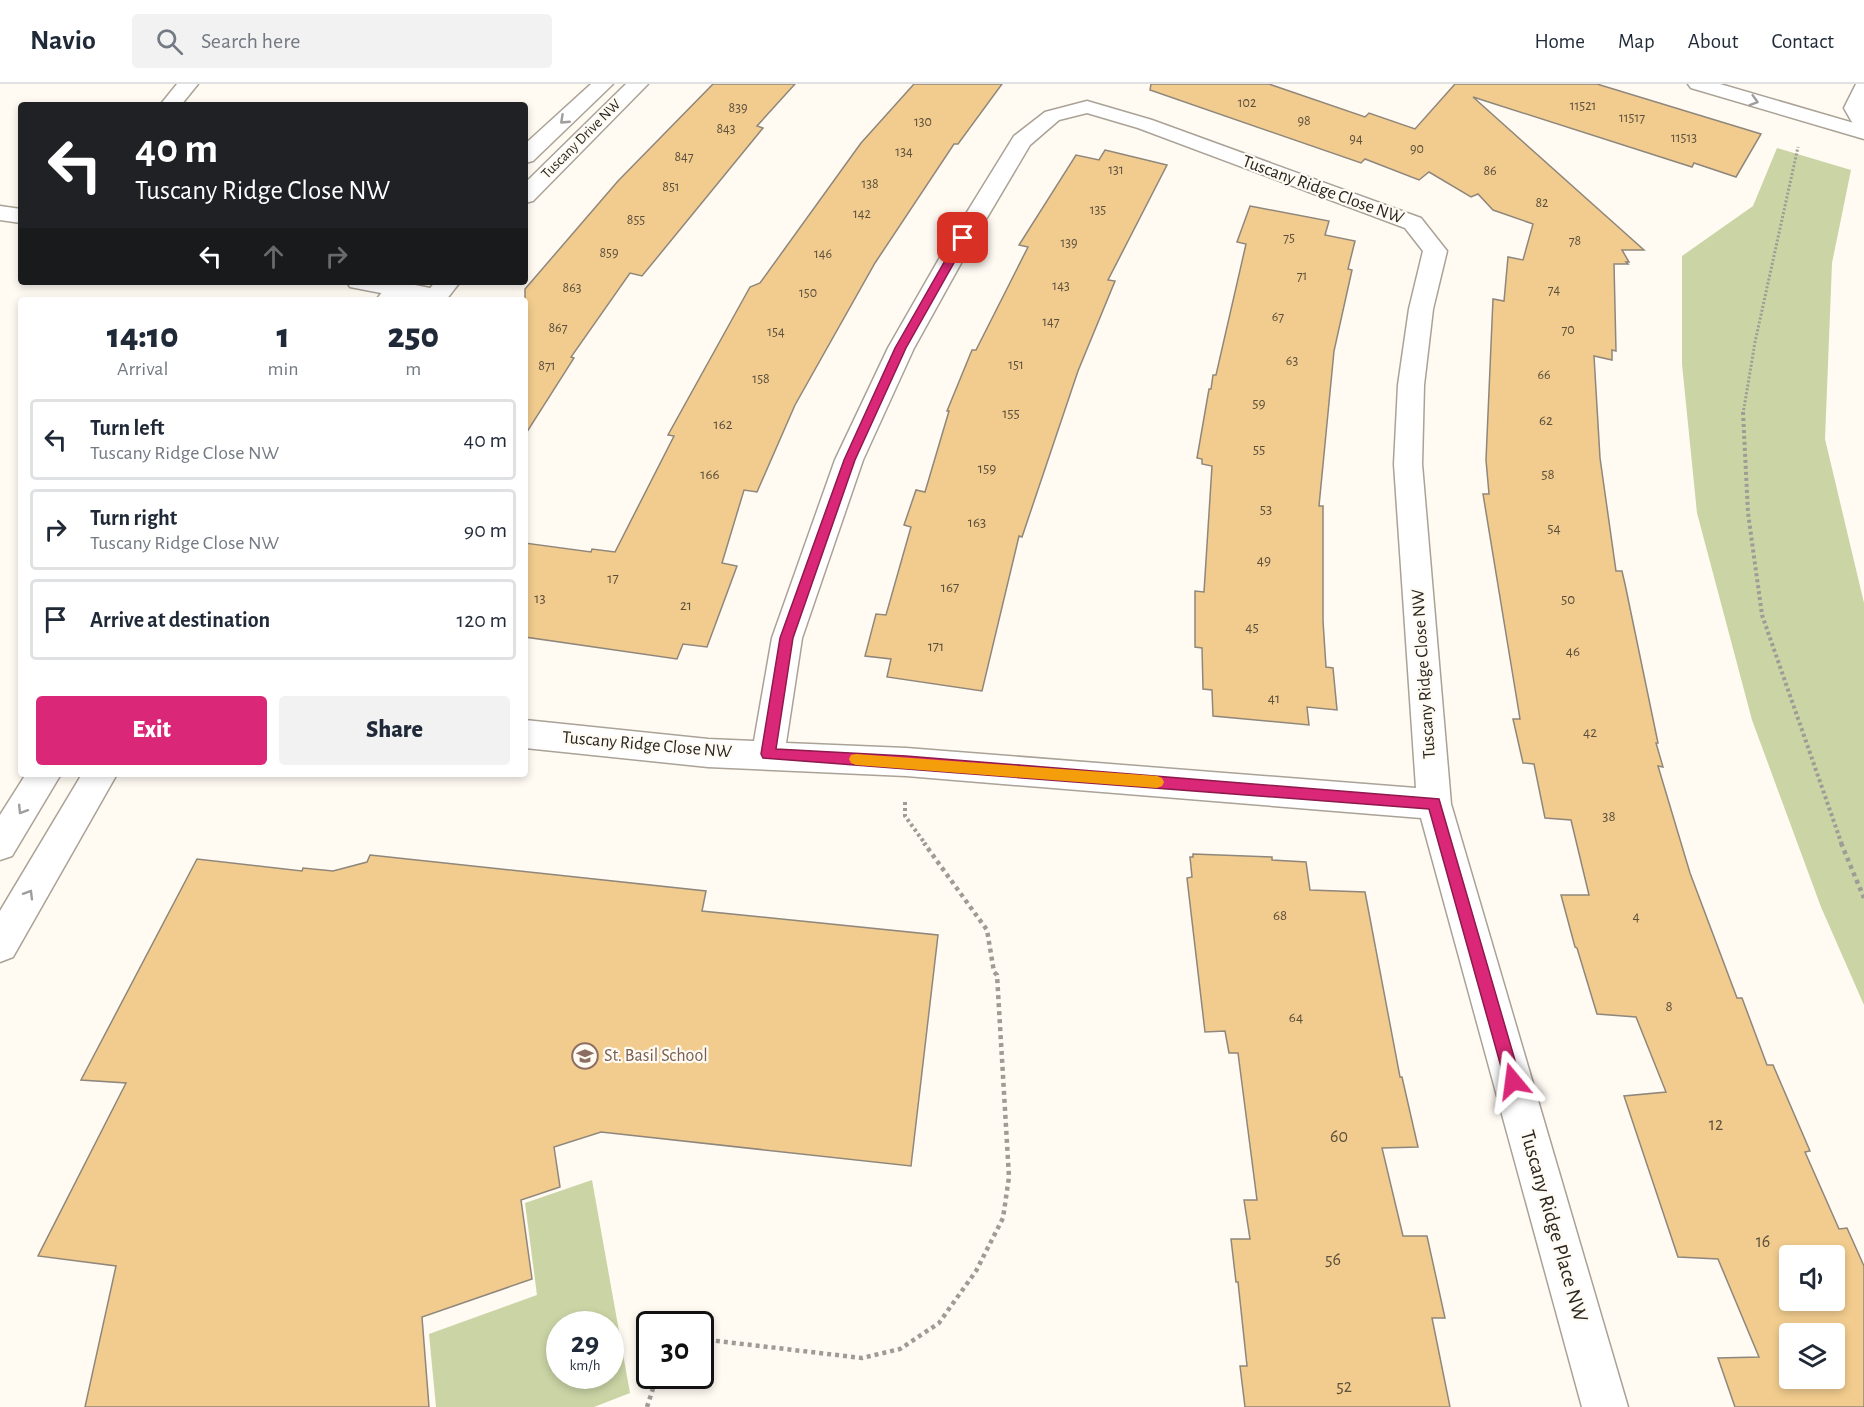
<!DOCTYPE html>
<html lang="en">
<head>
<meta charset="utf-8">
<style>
  :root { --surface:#fff; --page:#f2f2f3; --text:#1f2937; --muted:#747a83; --line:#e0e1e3; --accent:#db2777 }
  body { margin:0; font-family:"Alegreya Sans",sans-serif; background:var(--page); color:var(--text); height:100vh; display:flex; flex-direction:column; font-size:22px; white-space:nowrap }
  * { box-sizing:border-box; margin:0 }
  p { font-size:20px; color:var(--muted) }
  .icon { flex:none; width:33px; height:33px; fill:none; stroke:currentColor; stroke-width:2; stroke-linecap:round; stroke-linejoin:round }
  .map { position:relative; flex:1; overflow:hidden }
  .details { position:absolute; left:18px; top:213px; width:510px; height:480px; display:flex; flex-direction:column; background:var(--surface); border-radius:6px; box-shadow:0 3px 9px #0003 }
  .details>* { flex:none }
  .hud { position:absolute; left:18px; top:18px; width:510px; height:183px; border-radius:6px; box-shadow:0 3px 9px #0003; background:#202124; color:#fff; overflow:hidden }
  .tools { position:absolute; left:1779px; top:1161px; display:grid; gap:12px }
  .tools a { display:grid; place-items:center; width:66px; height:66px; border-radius:6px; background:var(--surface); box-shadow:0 3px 9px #0003; font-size:30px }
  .speed { position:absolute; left:546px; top:1227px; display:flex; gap:12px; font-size:30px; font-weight:700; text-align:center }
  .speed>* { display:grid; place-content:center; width:78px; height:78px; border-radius:50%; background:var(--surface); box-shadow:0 3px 9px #0003; line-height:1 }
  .speed small { font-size:15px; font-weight:400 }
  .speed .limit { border:3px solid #111; border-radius:9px; background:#fff; color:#111 }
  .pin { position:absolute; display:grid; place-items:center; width:51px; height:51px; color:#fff; margin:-26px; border-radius:12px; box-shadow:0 3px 9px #0006 }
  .me { position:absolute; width:66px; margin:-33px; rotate:344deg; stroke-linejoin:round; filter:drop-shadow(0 0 4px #0008) }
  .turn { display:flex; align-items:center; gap:21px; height:126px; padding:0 18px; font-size:27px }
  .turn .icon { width:78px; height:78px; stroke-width:2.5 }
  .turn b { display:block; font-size:42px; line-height:51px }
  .lanes { display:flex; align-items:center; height:57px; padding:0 18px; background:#0003; justify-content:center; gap:30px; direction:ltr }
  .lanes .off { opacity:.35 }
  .eta { display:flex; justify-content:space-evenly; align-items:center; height:102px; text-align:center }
  .eta b { font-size:36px; font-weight:800; line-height:42px }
  .cta { display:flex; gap:12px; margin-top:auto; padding:12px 18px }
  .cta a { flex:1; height:69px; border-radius:6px; background:var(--accent); color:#fff; font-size:24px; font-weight:800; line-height:69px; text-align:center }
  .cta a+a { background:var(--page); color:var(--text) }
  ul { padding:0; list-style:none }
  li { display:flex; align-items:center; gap:18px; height:81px; margin:0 12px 9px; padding:0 6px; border:3px solid var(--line); border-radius:6px }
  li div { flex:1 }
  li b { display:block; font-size:22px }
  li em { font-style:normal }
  header { display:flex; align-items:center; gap:36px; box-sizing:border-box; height:84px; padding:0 30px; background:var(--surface); border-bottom:2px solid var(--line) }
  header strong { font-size:28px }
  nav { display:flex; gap:33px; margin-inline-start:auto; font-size:21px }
  .search { width:420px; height:54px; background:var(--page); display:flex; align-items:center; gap:15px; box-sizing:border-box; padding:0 21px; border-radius:6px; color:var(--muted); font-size:22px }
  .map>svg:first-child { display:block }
  .green { fill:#cad4a5; fill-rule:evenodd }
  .building { fill:#f2cc8e; stroke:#8f877b; stroke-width:1.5; fill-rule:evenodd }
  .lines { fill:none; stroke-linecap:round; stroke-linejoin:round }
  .street-casing { stroke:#aaa296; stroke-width:3 }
  .secondary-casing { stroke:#aaa296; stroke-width:3 }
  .path-far2 { stroke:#9f9b95; stroke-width:3; stroke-dasharray:2 2; stroke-linecap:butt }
  .path-far1 { stroke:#9f9b95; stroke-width:4; stroke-dasharray:3 3; stroke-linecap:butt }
  .path { stroke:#9f9b95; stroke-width:4.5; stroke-dasharray:4 4; stroke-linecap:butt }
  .street { fill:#fff; fill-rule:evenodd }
  .secondary { fill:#fff; fill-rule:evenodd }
  .oneway { stroke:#9f9e9c }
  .route { fill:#db2777; stroke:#8e194d; stroke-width:1.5 }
  .slow { fill:#f59e0b }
  .labels { text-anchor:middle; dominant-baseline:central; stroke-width:4.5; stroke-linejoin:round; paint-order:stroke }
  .far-number-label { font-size:14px; fill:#5c503d }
  .far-street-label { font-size:15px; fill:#2a2722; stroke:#fffaf2 }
  .number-label { font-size:15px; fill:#5c503d }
  .street-label { font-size:18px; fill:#2a2722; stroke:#fffaf2 }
  .education-label { font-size:18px; fill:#785e54; stroke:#fffaf2; text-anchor:start }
  .near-number-label { font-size:18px; fill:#5c503d }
  .near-street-label { font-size:21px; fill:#2a2722; stroke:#fffaf2 }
</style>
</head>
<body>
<header>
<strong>Navio</strong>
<div class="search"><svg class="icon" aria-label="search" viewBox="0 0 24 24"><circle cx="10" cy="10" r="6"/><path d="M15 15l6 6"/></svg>Search here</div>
<nav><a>Home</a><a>Map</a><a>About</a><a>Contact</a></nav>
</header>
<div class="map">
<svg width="1864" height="1323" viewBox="0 0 1864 1323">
  <rect width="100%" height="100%" fill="#fffaf2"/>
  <g class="green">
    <path d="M 1777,64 L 1851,86 L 1832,179 L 1825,355 L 1864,519 L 1864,921 L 1821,823 L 1752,636 L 1697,429 L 1682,280 L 1682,172 L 1753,122 Z"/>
    <path d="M 592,1096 L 630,1309 L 594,1323 L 436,1323 L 429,1250 L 537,1211 L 525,1119 ZM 560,1240 L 610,1240 L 610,1292 L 560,1292 Z"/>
  </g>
  <g class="building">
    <path d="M 713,0 L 795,0 L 757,42 L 763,44 L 642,192 L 630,189 L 571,273 L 574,274 L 525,351 L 525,205 L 618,97 Z"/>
    <path d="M 914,0 L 1002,0 L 958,60 L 954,60 L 875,179 L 795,321 L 757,408 L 744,406 L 722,479 L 737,482 L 707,563 L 683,560 L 677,575 L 525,553 L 525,459 L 591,468 L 592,465 L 615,468 L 674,352 L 668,351 L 750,203 L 760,199 L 861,59 Z"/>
    <path d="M 1151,0 L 1269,0 L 1365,33 L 1369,29 L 1415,45 L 1455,0 L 1597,0 L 1761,50 L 1736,93 L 1694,79 L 1692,83 L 1473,13 L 1644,166 L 1622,166 L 1629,178 L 1626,178 L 1628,180 L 1614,180 L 1616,267 L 1612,266 L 1612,276 L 1594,272 L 1600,374 L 1616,487 L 1622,487 L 1625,500 L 1658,659 L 1656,659 L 1663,683 L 1658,682 L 1690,789 L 1737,914 L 1742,914 L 1767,981 L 1773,981 L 1810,1067 L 1805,1068 L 1839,1145 L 1847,1144 L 1864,1182 L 1864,1323 L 1735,1323 L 1718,1274 L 1759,1273 L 1718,1175 L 1678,1173 L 1624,1012 L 1666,1008 L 1636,933 L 1597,930 L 1577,864 L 1575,863 L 1561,811 L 1589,811 L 1571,736 L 1545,734 L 1534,680 L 1523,679 L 1513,635 L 1520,635 L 1483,410 L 1489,410 L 1486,376 L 1493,215 L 1504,217 L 1508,173 L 1523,176 L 1533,140 L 1493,126 L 1478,110 L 1471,113 L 1429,88 L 1419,96 L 1365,75 L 1361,79 L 1150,6 ZM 1790,1172 L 1834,1172 L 1834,1216 L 1790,1216 ZM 1790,1250 L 1834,1250 L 1834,1294 L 1790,1294 Z"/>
    <path d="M 1105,66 L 1167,81 L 1108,196 L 1115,197 L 1078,287 L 1022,453 L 1019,452 L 982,607 L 887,593 L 891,575 L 865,572 L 876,530 L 886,531 L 911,443 L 904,441 L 916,406 L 925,408 L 949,327 L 947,327 L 972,266 L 976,266 L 1028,163 L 1019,161 L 1076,71 L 1099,76 Z"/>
    <path d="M 1250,122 L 1329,137 L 1325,151 L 1355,157 L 1348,185 L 1352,186 L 1334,267 L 1319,422 L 1323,422 L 1323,537 L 1326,583 L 1333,584 L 1337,626 L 1307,623 L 1309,641 L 1213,632 L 1212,606 L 1203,605 L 1202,564 L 1195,563 L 1195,507 L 1204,508 L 1212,382 L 1202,380 L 1202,375 L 1197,374 L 1209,305 L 1211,305 L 1213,291 L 1216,291 L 1246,160 L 1237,158 Z"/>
    <path d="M 1193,770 L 1272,773 L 1272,776 L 1306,778 L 1310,806 L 1365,808 L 1400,993 L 1402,993 L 1418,1063 L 1382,1064 L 1403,1152 L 1427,1152 L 1445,1234 L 1432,1234 L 1450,1323 L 1245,1323 L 1240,1282 L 1247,1282 L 1238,1198 L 1236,1198 L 1231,1155 L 1250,1155 L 1244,1116 L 1257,1116 L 1238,969 L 1229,969 L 1225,947 L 1205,948 L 1187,794 L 1192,793 L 1190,773 L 1193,773 Z"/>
    <path d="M 370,771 L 706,807 L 702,827 L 938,851 L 911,1082 L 601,1048 L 554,1063 L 560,1103 L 521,1116 L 532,1195 L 422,1233 L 429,1323 L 85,1323 L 116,1182 L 38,1172 L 126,999 L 81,996 L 197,775 L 302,787 L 303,784 L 333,787 L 367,778 Z"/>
  </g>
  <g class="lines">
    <g class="street-casing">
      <g id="street">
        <path d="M 177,0 L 198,0 L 181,21 L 160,21 Z"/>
        <path d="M 1856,0 L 1864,0 L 1864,49 L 1857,47 L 1844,24 Z"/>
        <path d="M 1087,17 L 1152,36 L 1421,134 L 1447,167 L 1433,225 L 1424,301 L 1422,380 L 1451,720 L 1628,1323 L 1582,1323 L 1421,734 L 906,692 L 708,683 L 525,664 L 525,636 L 708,655 L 754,657 L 772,554 L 835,376 L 888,264 L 951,154 L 1014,52 L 1045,28 ZM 1087,29 L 1138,44 L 1405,144 L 1423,167 L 1409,225 L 1398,301 L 1394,380 L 1416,704 L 906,664 L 786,659 L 802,554 L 863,376 L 914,264 L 975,154 L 1030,61 L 1059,36 Z"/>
        <path d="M 0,122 L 21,125 L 21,139 L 0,136 Z"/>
        <path d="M 347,198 L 400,198 L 445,207 L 448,212 L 446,216 L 417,216 L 350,203 Z"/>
      </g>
    </g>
    <g class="secondary-casing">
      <g id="secondary">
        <path d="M 591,0 L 613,0 L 533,77 L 525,79 L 525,60 Z"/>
        <path d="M 626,0 L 648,0 L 533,117 L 525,119 L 525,99 Z"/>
        <path d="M 1688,0 L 1720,0 L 1864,42 L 1864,55 L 1691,4 Z"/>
        <path d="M 390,198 L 415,198 L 401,216 L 376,216 Z"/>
        <path d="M 435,198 L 460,198 L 446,216 L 421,216 Z"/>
        <path d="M 26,690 L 61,690 L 12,772 L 0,776 L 0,731 Z"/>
        <path d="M 82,690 L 117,690 L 13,873 L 0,878 L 0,827 Z"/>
      </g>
    </g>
    <path class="path-far2" d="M 1743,330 L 1755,258 L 1798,63"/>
    <g class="path-far1">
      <path d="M 1743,328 L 1748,429 L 1762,531 L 1842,761"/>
      <path d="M 905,718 L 905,732 L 926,761"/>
    </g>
    <g class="path">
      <path d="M 1841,759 L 1864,814"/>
      <path d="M 672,1240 L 673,1238 L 677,1240"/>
      <path d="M 700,1255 L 862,1274 L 900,1265 L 939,1239 L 976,1187 L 1003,1134 L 1009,1093 L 997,891 L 994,888 L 987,846 L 924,759"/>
      <path d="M 647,1323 L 657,1292"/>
    </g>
    <use href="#street" class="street"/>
    <use href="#secondary" class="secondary"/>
  </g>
  <defs><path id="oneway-chevron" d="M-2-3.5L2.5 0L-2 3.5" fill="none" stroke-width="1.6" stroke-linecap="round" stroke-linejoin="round" transform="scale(1.5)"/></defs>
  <g class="oneway">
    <use href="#oneway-chevron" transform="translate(1754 17) rotate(16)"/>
    <use href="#oneway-chevron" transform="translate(564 36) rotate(137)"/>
    <use href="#oneway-chevron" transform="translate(22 726) rotate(122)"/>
    <use href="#oneway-chevron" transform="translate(29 810) rotate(-59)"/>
  </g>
  <path class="route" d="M 963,151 L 968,154 L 906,264 L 855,376 L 793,554 L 776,665 L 906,672 L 1439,715 L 1521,997 L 1519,1003 L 1513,1005 L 1507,1003 L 1505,997 L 1429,725 L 763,674 L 761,670 L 780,554 L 844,376 L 895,264 L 958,154 Z"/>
  <path class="slow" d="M 856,670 L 1157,692 L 1162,694 L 1164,698 L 1162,702 L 1157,704 L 856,681 L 851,679 L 849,675 L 851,671 Z"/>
  <defs>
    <g id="school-ring" transform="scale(1.35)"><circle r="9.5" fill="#fffaf2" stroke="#8d6e63" stroke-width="1.5"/><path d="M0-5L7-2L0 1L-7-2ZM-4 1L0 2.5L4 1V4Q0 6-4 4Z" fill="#8d6e63"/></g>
  </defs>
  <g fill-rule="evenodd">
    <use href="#school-ring" x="585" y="972"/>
  </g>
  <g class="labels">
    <g class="far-number-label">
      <text x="1247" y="19">102</text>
      <text x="1583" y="22">11521</text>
      <text x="738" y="24">839</text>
      <text x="1632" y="34">11517</text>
      <text x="1304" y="37">98</text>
      <text x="923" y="38">130</text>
      <text x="726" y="45">843</text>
      <text x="1684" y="54">11513</text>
      <text x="1356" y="55">94</text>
      <text x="1417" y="65">90</text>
      <text x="904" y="68">134</text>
      <text x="684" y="73">847</text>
      <text x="1116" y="86">131</text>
      <text x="1490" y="87">86</text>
      <text x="870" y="100">138</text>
      <text x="671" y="103">851</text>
      <text x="1542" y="119">82</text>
      <text x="1098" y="126">135</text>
      <text x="862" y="130">142</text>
      <text x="636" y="136">855</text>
      <text x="1289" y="154">75</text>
      <text x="1575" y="157">78</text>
      <text x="1069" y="159">139</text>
      <text x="609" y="169">859</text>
      <text x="823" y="170">146</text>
      <text x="1302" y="192">71</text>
      <text x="1061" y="202">143</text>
      <text x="572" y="204">863</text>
      <text x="1554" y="206">74</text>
      <text x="808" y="209">150</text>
      <text x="1278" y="233">67</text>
      <text x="1051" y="238">147</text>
      <text x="558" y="244">867</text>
      <text x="1568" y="246">70</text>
      <text x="776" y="248">154</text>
      <text x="1292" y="277">63</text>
      <text x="1016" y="281">151</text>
      <text x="547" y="282">871</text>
      <text x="1544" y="291">66</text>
      <text x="761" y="295">158</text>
    </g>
    <g class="far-street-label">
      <text transform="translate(581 55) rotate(-45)">Tuscany Drive NW</text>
    </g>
    <g class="number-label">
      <text x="1259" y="319">59</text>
      <text x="1011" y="329">155</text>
      <text x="1546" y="336">62</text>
      <text x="723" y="340">162</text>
      <text x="1259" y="365">55</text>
      <text x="987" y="384">159</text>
      <text x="710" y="390">166</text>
      <text x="1548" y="390">58</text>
      <text x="1266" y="425">53</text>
      <text x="977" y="438">163</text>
      <text x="1554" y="444">54</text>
      <text x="1264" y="476">49</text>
      <text x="613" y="494">17</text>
      <text x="950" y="503">167</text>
      <text x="540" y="514">13</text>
      <text x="1568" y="515">50</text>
      <text x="686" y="521">21</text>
      <text x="1252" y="543">45</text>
      <text x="936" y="562">171</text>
      <text x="1573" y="567">46</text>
      <text x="1274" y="614">41</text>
      <text x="1590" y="648">42</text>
      <text x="1609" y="732">38</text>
      <text x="1280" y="831">68</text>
      <text x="1636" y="832">4</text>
      <text x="1669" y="922">8</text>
      <text x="1296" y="933">64</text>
    </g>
    <g class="street-label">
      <text transform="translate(1323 106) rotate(20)">Tuscany Ridge Close NW</text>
      <text transform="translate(1424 590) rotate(-94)">Tuscany Ridge Close NW</text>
      <text transform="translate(647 661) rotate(5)">Tuscany Ridge Close NW</text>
    </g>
    <g class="education-label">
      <text x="604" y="972">St. Basil School</text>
    </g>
    <g class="near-number-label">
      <text x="1716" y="1041">12</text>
      <text x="1339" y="1053">60</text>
      <text x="1763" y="1158">16</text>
      <text x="1333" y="1176">56</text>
      <text x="1344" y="1303">52</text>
    </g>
    <g class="near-street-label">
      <text transform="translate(1554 1142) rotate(74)">Tuscany Ridge Place NW</text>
    </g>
  </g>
</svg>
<div class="tools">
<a><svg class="icon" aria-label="sound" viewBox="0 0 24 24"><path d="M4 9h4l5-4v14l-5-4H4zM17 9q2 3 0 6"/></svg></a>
<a><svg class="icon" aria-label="layers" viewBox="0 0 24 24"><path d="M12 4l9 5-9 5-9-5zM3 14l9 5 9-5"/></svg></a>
</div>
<div class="speed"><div>29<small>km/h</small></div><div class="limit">30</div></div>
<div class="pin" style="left:963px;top:154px;background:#d93025"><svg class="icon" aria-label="arrive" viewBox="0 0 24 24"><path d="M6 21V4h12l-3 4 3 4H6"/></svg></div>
<svg class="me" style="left:1513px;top:997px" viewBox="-20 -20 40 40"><path d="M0-17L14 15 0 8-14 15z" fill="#db2777" stroke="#fff" stroke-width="4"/></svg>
<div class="hud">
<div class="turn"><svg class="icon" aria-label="left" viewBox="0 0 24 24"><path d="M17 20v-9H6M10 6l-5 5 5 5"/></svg><div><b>40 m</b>Tuscany Ridge Close NW</div></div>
<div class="lanes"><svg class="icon" aria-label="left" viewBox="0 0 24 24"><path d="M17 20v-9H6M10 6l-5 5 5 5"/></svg><svg class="icon off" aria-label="ahead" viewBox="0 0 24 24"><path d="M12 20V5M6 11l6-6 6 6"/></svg><svg class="icon off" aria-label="right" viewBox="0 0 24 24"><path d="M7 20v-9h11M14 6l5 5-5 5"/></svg></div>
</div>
<section class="details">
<div class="eta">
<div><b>14:10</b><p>Arrival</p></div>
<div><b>1</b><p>min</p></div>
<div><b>250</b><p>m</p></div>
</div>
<ul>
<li><svg class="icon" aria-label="left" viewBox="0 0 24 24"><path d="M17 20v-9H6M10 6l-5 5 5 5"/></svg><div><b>Turn left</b><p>Tuscany Ridge Close NW</p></div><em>40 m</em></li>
<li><svg class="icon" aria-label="right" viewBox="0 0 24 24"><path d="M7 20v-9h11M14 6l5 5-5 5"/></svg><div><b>Turn right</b><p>Tuscany Ridge Close NW</p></div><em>90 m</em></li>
<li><svg class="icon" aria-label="arrive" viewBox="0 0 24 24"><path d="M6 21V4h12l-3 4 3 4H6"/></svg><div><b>Arrive at destination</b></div><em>120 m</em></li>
</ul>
<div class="cta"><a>Exit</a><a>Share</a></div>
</section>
</div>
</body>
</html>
